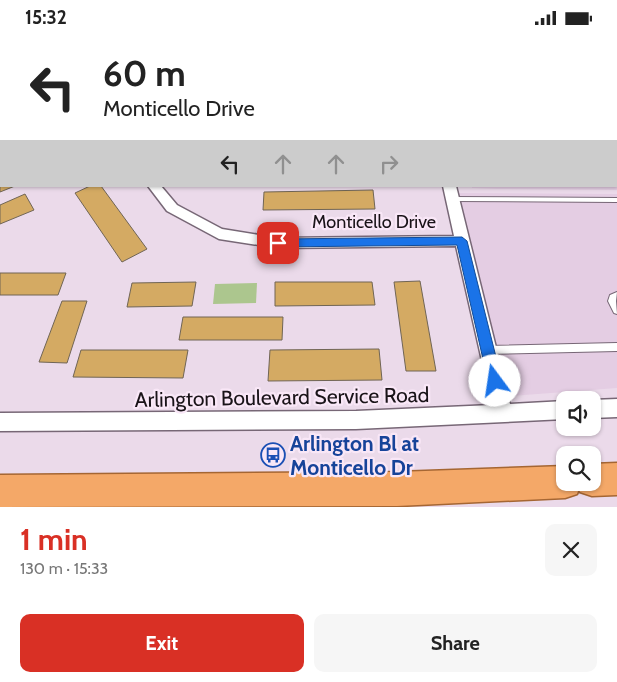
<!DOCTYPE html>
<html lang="en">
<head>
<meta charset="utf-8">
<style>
  :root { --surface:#fff; --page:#f6f6f6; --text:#222; --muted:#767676; --accent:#d93025 }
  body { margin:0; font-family:Cabin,sans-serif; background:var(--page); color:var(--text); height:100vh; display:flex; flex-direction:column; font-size:19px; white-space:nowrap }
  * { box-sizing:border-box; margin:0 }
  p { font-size:16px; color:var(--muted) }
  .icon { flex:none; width:28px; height:28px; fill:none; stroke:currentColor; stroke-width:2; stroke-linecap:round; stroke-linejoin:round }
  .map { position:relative; height:472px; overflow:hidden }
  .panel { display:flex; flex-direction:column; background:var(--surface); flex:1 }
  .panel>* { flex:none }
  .hud { position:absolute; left:0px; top:0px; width:618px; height:152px; box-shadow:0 1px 4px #0004; background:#fff; color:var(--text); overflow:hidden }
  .fabs { position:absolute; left:556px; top:356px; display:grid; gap:10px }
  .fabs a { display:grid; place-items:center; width:45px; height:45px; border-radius:10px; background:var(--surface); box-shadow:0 1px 4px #0004; font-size:25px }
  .pin { position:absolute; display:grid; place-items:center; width:42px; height:42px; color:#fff; margin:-21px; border-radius:10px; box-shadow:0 2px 8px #0006 }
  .me { position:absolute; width:55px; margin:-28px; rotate:346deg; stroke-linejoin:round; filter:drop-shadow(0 0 4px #0008) }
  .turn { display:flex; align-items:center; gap:18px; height:105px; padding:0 20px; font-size:22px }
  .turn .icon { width:65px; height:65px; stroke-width:2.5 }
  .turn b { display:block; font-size:35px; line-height:42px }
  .lanes { display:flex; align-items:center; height:48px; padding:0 20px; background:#0003; justify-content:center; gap:25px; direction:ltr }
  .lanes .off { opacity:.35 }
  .round { display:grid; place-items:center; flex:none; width:52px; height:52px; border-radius:10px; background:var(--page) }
  .headline { display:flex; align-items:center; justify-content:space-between; height:85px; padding:0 20px }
  h1 { font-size:30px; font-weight:700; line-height:38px; color:var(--accent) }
  .action { display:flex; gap:10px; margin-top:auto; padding:10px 20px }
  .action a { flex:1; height:58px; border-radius:10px; background:var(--accent); color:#fff; font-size:20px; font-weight:700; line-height:58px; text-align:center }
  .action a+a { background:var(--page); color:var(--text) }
  .status { display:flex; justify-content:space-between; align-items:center; height:35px; padding:0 25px; background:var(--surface); direction:ltr }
  .status svg { height:14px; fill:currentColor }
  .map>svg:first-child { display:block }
  .built { fill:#e4cde3 }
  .green { fill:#acc68e }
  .building { fill:#d4aa63; stroke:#706555 }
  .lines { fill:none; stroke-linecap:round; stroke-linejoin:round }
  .service-casing { stroke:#776776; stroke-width:2 }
  .minor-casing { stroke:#776776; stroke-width:3 }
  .trunk-casing { stroke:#a56633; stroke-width:3 }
  .service { fill:#fff; fill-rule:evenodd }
  .minor { fill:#fff; fill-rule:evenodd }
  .trunk { fill:#f4a868; fill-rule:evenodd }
  .route { fill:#1a73e8; stroke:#114b97 }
  .labels { text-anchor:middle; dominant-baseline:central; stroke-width:4.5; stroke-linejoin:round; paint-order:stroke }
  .street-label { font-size:18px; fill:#191318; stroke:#f9e7f7 }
  .near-street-label { font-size:21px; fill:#191318; stroke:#f9e7f7 }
  .near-transit-label { font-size:21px; font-weight:bold; fill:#164399; stroke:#f9e7f7; text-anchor:start }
</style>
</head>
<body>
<div class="status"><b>15:32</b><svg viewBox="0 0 49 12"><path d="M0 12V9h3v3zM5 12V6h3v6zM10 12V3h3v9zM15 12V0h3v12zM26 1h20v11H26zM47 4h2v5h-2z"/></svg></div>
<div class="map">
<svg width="617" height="472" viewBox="0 0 617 472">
  <rect width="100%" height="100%" fill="#ebdaea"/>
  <g class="built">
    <path d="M 468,0 L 617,0 L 617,155 L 498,154 L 472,153 L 472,151 L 616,151 L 616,1 L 465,1 Z"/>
    <path d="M 450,158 L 617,159 L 617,353 L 498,362 Z"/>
  </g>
  <path class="green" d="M 257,248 L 256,268 L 213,269 L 215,249 Z"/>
  <g class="building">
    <path d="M 0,124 L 1,151 L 15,151 L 0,157 Z"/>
    <path d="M 90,151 L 101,151 L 147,214 L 122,227 L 75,158 Z"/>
    <path d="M 373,155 L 375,174 L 263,175 L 264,157 Z"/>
    <path d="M 25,159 L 34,175 L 0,189 L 0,170 Z"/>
    <path d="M 0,238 L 66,238 L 58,260 L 0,260 Z"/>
    <path d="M 420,246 L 436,336 L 406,336 L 394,247 Z"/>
    <path d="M 196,247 L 192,271 L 127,272 L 132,248 Z"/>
    <path d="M 275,247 L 372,247 L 375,270 L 275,271 Z"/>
    <path d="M 62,266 L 87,266 L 67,328 L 39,327 Z"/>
    <path d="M 183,282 L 283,282 L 282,305 L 179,305 Z"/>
    <path d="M 379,314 L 382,345 L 268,346 L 270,315 Z"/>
    <path d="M 81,315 L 188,315 L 183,343 L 73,342 Z"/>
  </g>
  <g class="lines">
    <g class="service-casing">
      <g id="service">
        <path d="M 450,162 L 617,163 L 617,167 L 452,166 L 449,164 Z"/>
        <path d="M 617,257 L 616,266 L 617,279 L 614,278 L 608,266 L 610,260 Z"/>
        <path d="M 617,308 L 617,316 L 487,319 L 484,318 L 483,315 L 484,312 L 487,311 Z"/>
      </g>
    </g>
    <g class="minor-casing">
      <g id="minor">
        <path d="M 22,0 L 32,0 L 33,1 L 23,1 Z"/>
        <path d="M 316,0 L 327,0 L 328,1 L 317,1 Z"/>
        <rect x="0" y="77" width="1" height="6"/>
        <path d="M 148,151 L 161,151 L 177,170 L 222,194 L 278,203 L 454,201 L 443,151 L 456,151 L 510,369 L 565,366 L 565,384 L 356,394 L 0,396 L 0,378 L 356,376 L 492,370 L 456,211 L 278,213 L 219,204 L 167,176 Z"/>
        <path d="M 617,364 L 617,382 L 592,383 L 592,365 Z"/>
      </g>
    </g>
    <g class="trunk-casing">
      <path id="trunk" d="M 617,428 L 617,460 L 592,461 L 580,457 L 579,453 L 577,459 L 565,463 L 397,471 L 0,472 L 0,440 L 397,437 L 565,431 L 565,448 L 592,448 L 592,429 Z"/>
    </g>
    <use href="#service" class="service"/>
    <use href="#minor" class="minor"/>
    <use href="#trunk" class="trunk"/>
  </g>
  <path class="route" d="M 462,202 L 467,206 L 502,346 L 500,351 L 495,352 L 490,351 L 488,346 L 457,210 L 278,212 L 272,208 L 278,204 Z"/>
  <defs>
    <g id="bus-ring" transform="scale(1.25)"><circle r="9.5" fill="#f9e7f7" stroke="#1a4fb4" stroke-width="1.5"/><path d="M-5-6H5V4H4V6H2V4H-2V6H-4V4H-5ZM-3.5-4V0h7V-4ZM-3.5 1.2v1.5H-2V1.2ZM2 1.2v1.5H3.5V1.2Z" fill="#1a4fb4"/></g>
  </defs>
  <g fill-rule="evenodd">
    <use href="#bus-ring" x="273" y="420"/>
  </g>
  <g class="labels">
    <g class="street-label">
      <text x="374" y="187">Monticello Drive</text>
    </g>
    <g class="near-street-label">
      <text transform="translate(282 362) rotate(-1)">Arlington Boulevard Service Road</text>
    </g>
    <g class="near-transit-label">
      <text x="290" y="408">Arlington Bl at<tspan x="290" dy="24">Monticello Dr</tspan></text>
    </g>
  </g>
</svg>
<div class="fabs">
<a><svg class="icon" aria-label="sound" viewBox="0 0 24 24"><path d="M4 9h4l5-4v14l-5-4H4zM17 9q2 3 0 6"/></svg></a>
<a><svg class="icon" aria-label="search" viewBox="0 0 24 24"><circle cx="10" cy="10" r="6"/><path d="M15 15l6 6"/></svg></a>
</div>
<div class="pin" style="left:278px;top:208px;background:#d93025"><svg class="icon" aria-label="arrive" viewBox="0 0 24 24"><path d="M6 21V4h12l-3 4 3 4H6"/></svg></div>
<svg class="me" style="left:495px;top:346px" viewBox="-20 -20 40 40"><circle r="19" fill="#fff"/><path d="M0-13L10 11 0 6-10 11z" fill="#1a73e8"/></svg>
<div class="hud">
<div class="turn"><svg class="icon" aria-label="left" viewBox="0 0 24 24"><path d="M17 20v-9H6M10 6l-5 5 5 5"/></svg><div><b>60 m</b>Monticello Drive</div></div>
<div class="lanes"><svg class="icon" aria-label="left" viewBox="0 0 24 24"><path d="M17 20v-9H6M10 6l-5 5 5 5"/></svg><svg class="icon off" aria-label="ahead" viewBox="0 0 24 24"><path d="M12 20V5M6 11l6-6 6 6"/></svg><svg class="icon off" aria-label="ahead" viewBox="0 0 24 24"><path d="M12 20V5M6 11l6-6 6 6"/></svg><svg class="icon off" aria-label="right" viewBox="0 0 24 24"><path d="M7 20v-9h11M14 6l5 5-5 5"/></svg></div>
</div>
</div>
<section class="panel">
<div class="headline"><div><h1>1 min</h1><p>130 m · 15:33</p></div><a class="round"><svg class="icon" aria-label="close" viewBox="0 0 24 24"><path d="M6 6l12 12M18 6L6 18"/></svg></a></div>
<div class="action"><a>Exit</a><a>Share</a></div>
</section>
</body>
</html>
